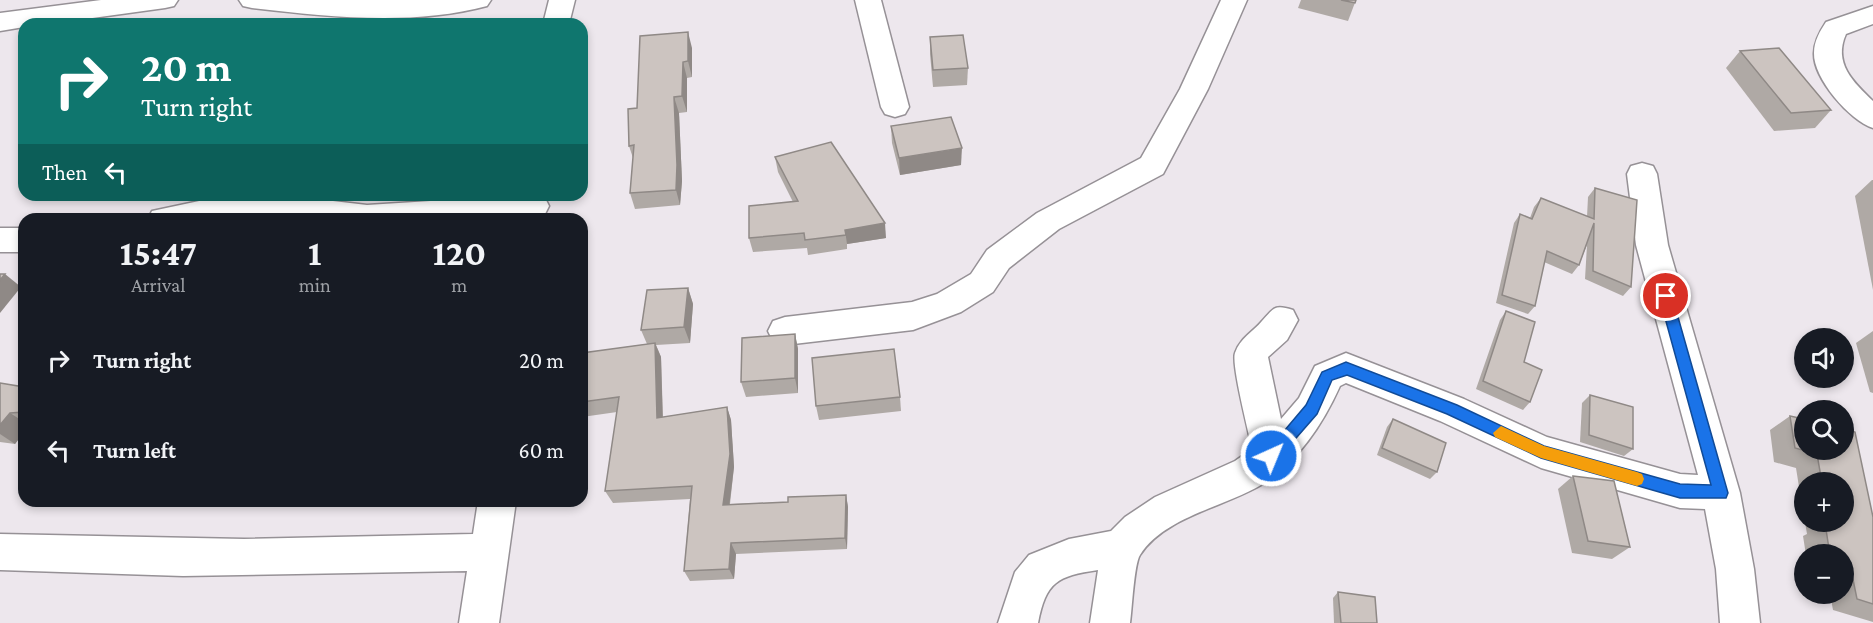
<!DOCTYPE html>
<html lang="en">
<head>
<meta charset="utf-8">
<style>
  :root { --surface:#171b24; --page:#20242c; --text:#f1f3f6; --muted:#9ea1a6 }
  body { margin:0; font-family:"Crimson Pro",serif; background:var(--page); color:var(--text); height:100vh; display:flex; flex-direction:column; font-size:22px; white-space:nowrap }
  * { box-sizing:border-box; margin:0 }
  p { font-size:20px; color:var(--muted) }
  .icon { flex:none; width:33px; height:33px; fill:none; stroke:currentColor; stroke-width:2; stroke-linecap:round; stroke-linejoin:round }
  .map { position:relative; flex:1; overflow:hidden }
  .drawer { position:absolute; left:18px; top:213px; width:570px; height:294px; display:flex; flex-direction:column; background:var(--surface); border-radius:18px; box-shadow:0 3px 9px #0003 }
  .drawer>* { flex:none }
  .top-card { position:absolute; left:18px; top:18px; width:570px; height:183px; border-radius:18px; box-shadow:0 3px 9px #0003; background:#0f766e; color:#fff; overflow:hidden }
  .buttons { position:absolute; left:1794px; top:328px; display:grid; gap:12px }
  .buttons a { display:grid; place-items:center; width:60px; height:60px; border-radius:50%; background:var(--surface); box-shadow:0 3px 9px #0003; font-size:30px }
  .pin { position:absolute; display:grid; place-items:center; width:51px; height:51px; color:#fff; margin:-26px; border:3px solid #fff; border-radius:50%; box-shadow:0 2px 6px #0007 }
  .me { position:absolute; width:66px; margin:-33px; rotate:44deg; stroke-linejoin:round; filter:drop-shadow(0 0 4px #0008) }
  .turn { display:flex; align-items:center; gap:21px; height:126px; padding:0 24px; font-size:27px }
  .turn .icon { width:78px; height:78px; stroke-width:2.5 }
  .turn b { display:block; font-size:42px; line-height:51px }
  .then { display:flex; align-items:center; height:57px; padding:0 24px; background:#0003; gap:12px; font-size:22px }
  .eta { display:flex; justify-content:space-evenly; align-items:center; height:102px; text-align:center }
  .eta b { font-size:36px; font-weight:700; line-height:42px }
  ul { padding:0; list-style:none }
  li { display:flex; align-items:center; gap:18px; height:90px; padding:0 24px }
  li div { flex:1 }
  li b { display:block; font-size:22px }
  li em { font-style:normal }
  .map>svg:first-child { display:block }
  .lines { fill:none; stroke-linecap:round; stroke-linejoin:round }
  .minor-casing { stroke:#969196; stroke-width:3 }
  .minor { fill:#fff; fill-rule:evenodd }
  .wall { fill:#afa9a5 }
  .shaded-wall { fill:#8f8986 }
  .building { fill:#ccc4c0; stroke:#8f8986; stroke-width:1.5 }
  .route { fill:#1a73e8; stroke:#114b97; stroke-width:1.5 }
  .slow { fill:#f59e0b }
</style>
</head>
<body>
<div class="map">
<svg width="1873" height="623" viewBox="0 0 1873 623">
  <rect width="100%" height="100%" fill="#ede7ed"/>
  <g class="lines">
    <g class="minor-casing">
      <g id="minor">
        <path d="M 101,0 L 178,0 L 174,6 L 165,8 L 49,24 L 24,24 L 24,27 L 0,31 L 0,13 Z"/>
        <path d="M 239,0 L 491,0 L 487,6 C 413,26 328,17 252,8 L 243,6 Z"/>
        <path d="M 549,0 L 575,0 L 569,24 L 543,24 Z"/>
        <path d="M 855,0 L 881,0 L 909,107 L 905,114 L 895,117 L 885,114 L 881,107 Z"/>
        <path d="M 1221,0 L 1247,0 L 1208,89 L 1163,174 L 1059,229 L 1009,268 L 993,292 L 961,312 L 913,330 L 785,345 L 773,341 L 768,331 L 773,321 L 785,317 L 912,302 L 937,294 L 971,274 L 987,250 L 1037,213 L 1141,158 L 1180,89 Z"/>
        <path d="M 1873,6 L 1873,24 L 1846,34 C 1833,63 1853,82 1873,101 L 1873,128 C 1850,121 1813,78 1814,53 C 1814,41 1820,31 1826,22 Z"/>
        <path d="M 1642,163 L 1653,166 L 1657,174 L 1668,245 L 1740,493 L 1754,569 L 1760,623 L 1720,623 L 1716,569 L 1705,509 L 1680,508 L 1541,468 L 1440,421 L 1346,383 L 1340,386 C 1323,424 1297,463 1261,485 C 1224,507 1164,517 1140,555 C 1134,564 1132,610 1130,623 L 1090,623 L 1098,570 C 1057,576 1046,582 1038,623 L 998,623 L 1015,572 L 1029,555 L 1069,539 L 1111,531 L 1125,517 L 1155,497 L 1235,461 L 1252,449 C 1249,433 1231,364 1235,353 C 1240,338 1253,332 1262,321 C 1274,308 1274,304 1293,310 L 1298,320 L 1287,340 L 1268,357 L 1281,419 L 1299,398 L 1315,366 L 1346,353 L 1464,399 L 1547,437 L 1680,474 L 1698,475 L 1636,245 L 1627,174 L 1631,166 Z"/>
        <path d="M 524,195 L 545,198 L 549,206 L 545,214 L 514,219 L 148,219 L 152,211 L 218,197 L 299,197 L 367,205 Z"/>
        <rect x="0" y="228" width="24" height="24"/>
        <path d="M 478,501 L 516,501 L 499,623 L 459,623 L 467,571 L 183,576 L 0,570 L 0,534 L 244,539 L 473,534 Z"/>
      </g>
    </g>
    <use href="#minor" class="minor"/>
  </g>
  <g class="wall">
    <path d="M 1301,0 L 1356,0 L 1348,21 L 1298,8 Z"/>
    <path d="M 930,37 L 968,68 L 967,85 L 933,87 L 930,54 Z"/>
    <path d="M 692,48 L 692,77 L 687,78 L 687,112 L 679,113 L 682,181 L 680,205 L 635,209 L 630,193 L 633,158 L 629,146 L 637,108 Z"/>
    <path d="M 1740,51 L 1831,110 L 1815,128 L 1774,131 L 1726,68 Z"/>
    <path d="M 891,126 L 961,165 L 900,175 L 892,143 Z"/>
    <path d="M 775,157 L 886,238 L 847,244 L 847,249 L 808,255 L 807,248 L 753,252 L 749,238 L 793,202 L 778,172 Z"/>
    <path d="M 1872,180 L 1873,180 L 1873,290 L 1855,196 Z"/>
    <path d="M 1595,188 L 1631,287 L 1623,296 L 1585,279 L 1587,245 L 1579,265 L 1572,274 L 1544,262 L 1535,306 L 1528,314 L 1496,303 L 1514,223 L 1520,214 L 1530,218 L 1534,207 L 1541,198 L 1587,217 L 1588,197 Z"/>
    <path d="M 688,288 L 693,304 L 690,343 L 656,345 L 661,357 L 663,417 L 727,407 L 731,420 L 734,467 L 730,504 L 788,502 L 846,495 L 848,507 L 847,549 L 736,554 L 734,579 L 690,581 L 684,571 L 690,499 L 613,503 L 605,491 L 617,412 L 582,417 L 582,353 L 647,344 L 641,330 Z"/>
    <path d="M 1506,311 L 1530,402 L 1523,410 L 1476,389 L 1500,320 Z"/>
    <path d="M 1873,331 L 1873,393 L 1870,392 L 1856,343 Z"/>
    <path d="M 795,334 L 798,349 L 798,393 L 746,397 L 741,382 Z"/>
    <path d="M 0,383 L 24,387 L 24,432 L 15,444 L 0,442 Z"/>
    <path d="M 1590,395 L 1633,449 L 1624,456 L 1580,442 L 1582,403 Z"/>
    <path d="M 900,397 L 901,411 L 819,420 L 816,406 Z"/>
    <path d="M 1790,416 L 1844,450 L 1873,517 L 1873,622 L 1833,610 L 1830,594 L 1844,594 L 1844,555 L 1806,555 L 1803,536 L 1807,534 L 1805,522 L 1844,522 L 1844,483 L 1804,483 L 1804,518 L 1796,468 L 1774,462 L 1770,430 Z"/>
    <path d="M 1393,419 L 1437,472 L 1430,479 L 1377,455 L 1387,427 Z"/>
    <path d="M 1573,476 L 1630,547 L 1612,559 L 1572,553 L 1558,489 Z"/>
    <path d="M 356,501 L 400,501 L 400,503 L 361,506 Z"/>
    <path d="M 1338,592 L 1377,623 L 1334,623 L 1333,598 Z"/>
  </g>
  <g class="shaded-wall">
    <path d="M 688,32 L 692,48 L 692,77 L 688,61 Z"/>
    <path d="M 683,62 L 687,78 L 687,112 L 682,96 Z"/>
    <path d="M 674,97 L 679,113 L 682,181 L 680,205 L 676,190 Z"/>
    <path d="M 962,148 L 961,165 L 900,175 L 899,158 Z"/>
    <path d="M 885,223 L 886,238 L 847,244 L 845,230 Z"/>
    <path d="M 5,274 L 21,287 L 0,313 L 0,280 Z"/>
    <path d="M 688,288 L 693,304 L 690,343 L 684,327 Z"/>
    <path d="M 795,334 L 798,349 L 798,393 L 795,378 Z"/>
    <path d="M 655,343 L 661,357 L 663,431 L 657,418 Z"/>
    <path d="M 727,407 L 731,420 L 734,467 L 728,516 L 723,505 Z"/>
    <path d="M 10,413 L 24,422 L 24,432 L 15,444 L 0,434 L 0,425 Z"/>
    <path d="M 846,495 L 848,507 L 847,549 L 845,538 Z"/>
    <path d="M 731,543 L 736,554 L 734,579 L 729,569 Z"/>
  </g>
  <g class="building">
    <path d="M 1341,0 L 1356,0 L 1355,3 Z"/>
    <path d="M 688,32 L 688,61 L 683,62 L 682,96 L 674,97 L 677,165 L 676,190 L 630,193 L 634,145 L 629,146 L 628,109 L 637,108 L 640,36 Z"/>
    <path d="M 963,35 L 968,68 L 933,70 L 930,37 Z"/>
    <path d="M 1779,48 L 1831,110 L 1791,113 L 1740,51 Z"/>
    <path d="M 951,117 L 962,148 L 899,158 L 891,126 Z"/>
    <path d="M 831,142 L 885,223 L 845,230 L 846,235 L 805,240 L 804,233 L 749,238 L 749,206 L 798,201 L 775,157 Z"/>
    <path d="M 1595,188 L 1637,200 L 1631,287 L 1593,271 L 1594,223 L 1579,265 L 1547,251 L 1535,306 L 1502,295 L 1520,214 L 1532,219 L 1541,198 L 1594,219 Z"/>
    <path d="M 0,274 L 5,274 L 0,280 Z"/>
    <path d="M 688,288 L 684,327 L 641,330 L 647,290 Z"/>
    <path d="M 1506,311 L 1535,322 L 1524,362 L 1542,370 L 1530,402 L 1483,381 Z"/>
    <path d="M 795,334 L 795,378 L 741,382 L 742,338 Z"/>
    <path d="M 655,343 L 657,418 L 727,407 L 730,454 L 723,505 L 788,502 L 788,497 L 846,495 L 845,538 L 731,543 L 729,569 L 684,571 L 692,486 L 605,491 L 619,397 L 582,402 L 582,353 Z"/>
    <path d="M 894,349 L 900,397 L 816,406 L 812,358 Z"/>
    <path d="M 0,383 L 24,387 L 24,412 L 10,413 L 0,425 Z"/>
    <path d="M 1590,395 L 1633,407 L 1633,449 L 1589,435 Z"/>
    <path d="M 1790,416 L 1804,419 L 1804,450 L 1844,450 L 1844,429 L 1855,432 L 1873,517 L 1873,604 L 1857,599 L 1849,560 L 1844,558 L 1844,555 L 1830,555 L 1825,523 L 1830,524 L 1829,522 L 1844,522 L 1844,483 L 1822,483 L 1817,454 L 1795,448 Z"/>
    <path d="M 1393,419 L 1446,443 L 1437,472 L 1382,448 Z"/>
    <path d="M 1573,476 L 1614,481 L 1630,547 L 1588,541 Z"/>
    <path d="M 1338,592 L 1375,597 L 1377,623 L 1341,623 Z"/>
  </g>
  <path class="route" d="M 1666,290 L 1672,296 L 1728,493 L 1726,498 L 1680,498 L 1541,458 L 1447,414 L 1347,375 L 1332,380 L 1317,414 L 1276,461 L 1271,463 L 1263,456 L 1306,405 L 1322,372 L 1346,362 L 1457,405 L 1544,446 L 1680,484 L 1711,485 L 1659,296 Z"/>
  <path class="slow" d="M 1501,426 L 1544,446 L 1637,472 L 1642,474 L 1644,479 L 1642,484 L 1637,486 L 1541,458 L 1495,437 L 1493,433 Z"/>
</svg>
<div class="buttons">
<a><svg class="icon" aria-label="sound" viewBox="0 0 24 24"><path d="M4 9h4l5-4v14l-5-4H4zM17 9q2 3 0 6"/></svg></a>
<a><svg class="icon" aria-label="search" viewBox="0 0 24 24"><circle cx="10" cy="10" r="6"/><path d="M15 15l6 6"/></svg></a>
<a>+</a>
<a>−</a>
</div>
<div class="pin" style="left:1666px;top:296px;background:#d93025"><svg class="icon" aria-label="arrive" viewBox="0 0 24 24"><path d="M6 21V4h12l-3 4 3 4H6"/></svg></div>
<svg class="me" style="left:1271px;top:456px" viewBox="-20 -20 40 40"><circle r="17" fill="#1a73e8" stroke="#fff" stroke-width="3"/><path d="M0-11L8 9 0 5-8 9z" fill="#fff"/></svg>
<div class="top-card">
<div class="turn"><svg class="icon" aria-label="right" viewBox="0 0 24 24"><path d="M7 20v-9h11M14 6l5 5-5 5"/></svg><div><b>20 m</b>Turn right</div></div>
<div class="then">Then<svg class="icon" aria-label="left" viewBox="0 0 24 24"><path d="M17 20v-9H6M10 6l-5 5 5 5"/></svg></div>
</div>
<section class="drawer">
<div class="eta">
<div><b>15:47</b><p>Arrival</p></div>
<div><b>1</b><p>min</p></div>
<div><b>120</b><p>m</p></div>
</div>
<ul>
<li><svg class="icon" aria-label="right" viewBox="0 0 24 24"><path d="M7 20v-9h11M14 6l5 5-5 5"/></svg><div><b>Turn right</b></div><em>20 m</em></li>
<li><svg class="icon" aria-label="left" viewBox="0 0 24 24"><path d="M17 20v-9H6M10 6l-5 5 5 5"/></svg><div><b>Turn left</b></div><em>60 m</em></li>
</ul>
</section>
</div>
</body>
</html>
